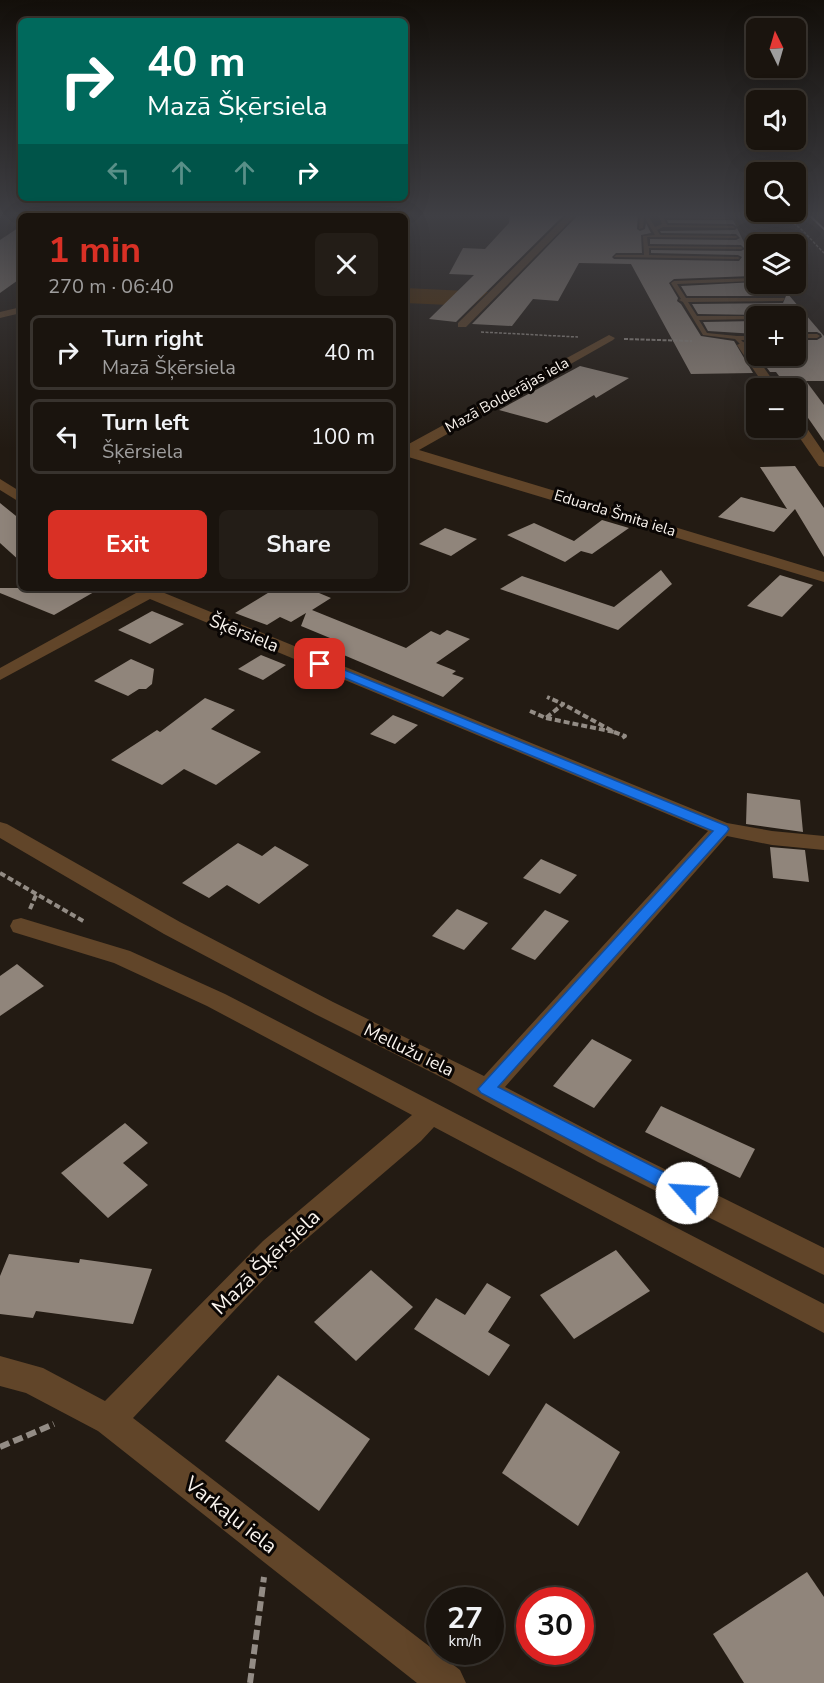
<!DOCTYPE html>
<html lang="en">
<head>
<meta charset="utf-8">
<style>
  :root { --surface:#1a140e; --page:#231d17; --text:#f1f3f6; --muted:#9f9e9e; --line:#38332e; --accent:#d93025 }
  body { margin:0; font-family:"Nunito Sans",sans-serif; background:var(--page); color:var(--text); height:100vh; display:flex; flex-direction:column; font-size:22px; white-space:nowrap }
  * { box-sizing:border-box; margin:0 }
  p { font-size:20px; color:var(--muted) }
  .icon { flex:none; width:33px; height:33px; fill:none; stroke:currentColor; stroke-width:2; stroke-linecap:round; stroke-linejoin:round }
  .map { position:relative; flex:1; overflow:hidden }
  .panel { position:absolute; left:18px; top:213px; width:390px; height:378px; display:flex; flex-direction:column; background:var(--surface); border-radius:9px; box-shadow:0 6px 24px #0002,0 0 0 2px var(--line) }
  .panel>* { flex:none }
  .top-card { position:absolute; left:18px; top:18px; width:390px; height:183px; border-radius:9px; box-shadow:0 6px 24px #0002,0 0 0 2px var(--line); background:#00695c; color:#fff; overflow:hidden }
  .needle { width:39px; rotate:355deg }
  .tools { position:absolute; left:746px; top:18px; display:grid; gap:12px }
  .tools a { display:grid; place-items:center; width:60px; height:60px; border-radius:9px; background:var(--surface); box-shadow:0 6px 24px #0002,0 0 0 2px var(--line); font-size:30px }
  .speed { position:absolute; left:426px; top:1587px; display:flex; gap:12px; font-size:30px; font-weight:700; text-align:center }
  .speed>* { display:grid; place-content:center; width:78px; height:78px; border-radius:50%; background:var(--surface); box-shadow:0 6px 24px #0002,0 0 0 2px var(--line); line-height:1 }
  .speed small { font-size:15px; font-weight:400 }
  .speed .limit { border:9px solid #d22; background:#fff; color:#111 }
  .pin { position:absolute; display:grid; place-items:center; width:51px; height:51px; color:#fff; margin:-26px; border-radius:12px; box-shadow:0 3px 9px #0006 }
  .me { position:absolute; width:66px; margin:-33px; rotate:296deg; stroke-linejoin:round; filter:drop-shadow(0 0 4px #0008) }
  .turn { display:flex; align-items:center; gap:21px; height:126px; padding:0 30px; font-size:27px }
  .turn .icon { width:78px; height:78px; stroke-width:2.5 }
  .turn b { display:block; font-size:42px; line-height:51px }
  .lanes { display:flex; align-items:center; height:57px; padding:0 30px; background:#0003; justify-content:center; gap:30px; direction:ltr }
  .lanes .off { opacity:.35 }
  .round { display:grid; place-items:center; flex:none; width:63px; height:63px; border-radius:9px; background:var(--page) }
  .head { display:flex; align-items:center; justify-content:space-between; height:102px; padding:0 30px }
  h1 { font-size:36px; font-weight:700; line-height:45px; color:var(--accent) }
  .cta { display:flex; gap:12px; margin-top:auto; padding:12px 30px }
  .cta a { flex:1; height:69px; border-radius:9px; background:var(--accent); color:#fff; font-size:24px; font-weight:700; line-height:69px; text-align:center }
  .cta a+a { background:var(--page); color:var(--text) }
  ul { padding:0; list-style:none }
  li { display:flex; align-items:center; gap:18px; height:75px; margin:0 12px 9px; padding:0 18px; border:3px solid var(--line); border-radius:9px }
  li div { flex:1 }
  li b { display:block; font-size:22px }
  li em { font-style:normal }
  .map>svg:first-child { display:block }
  .green { fill:#522d00 }
  .building { fill:#90857b }
  .lines { fill:none; stroke-linecap:round; stroke-linejoin:round }
  .path-far3 { stroke:#938c85; stroke-width:1.5; stroke-dasharray:3 1.5; stroke-linecap:butt }
  .path-far2 { stroke:#938c85; stroke-width:2; stroke-dasharray:4 1.5; stroke-linecap:butt }
  .path-far1 { stroke:#938c85; stroke-width:4; stroke-dasharray:6 3; stroke-linecap:butt }
  .path { stroke:#938c85; stroke-width:6; stroke-dasharray:10 4.5; stroke-linecap:butt }
  .service { fill:#614529; fill-rule:evenodd }
  .minor { fill:#614529; fill-rule:evenodd }
  .rail { stroke:#cec7c1; stroke-width:2 }
  .route { fill:#1a73e8; stroke:#114b97; stroke-width:1.5 }
  .labels { text-anchor:middle; dominant-baseline:central; stroke-width:6; stroke-linejoin:round; paint-order:stroke }
  .far-street-label { font-size:15px; fill:#faf4ee; stroke:#0a0604 }
  .street-label { font-size:18px; fill:#faf4ee; stroke:#0a0604 }
  .near-street-label { font-size:21px; fill:#faf4ee; stroke:#0a0604 }
</style>
</head>
<body>
<div class="map">
<svg width="824" height="1683" viewBox="0 0 824 1683">
  <rect width="100%" height="100%" fill="#231b13"/>
  <path class="green" d="M 405,288 L 488,292 L 472,306 L 405,303 Z"/>
  <g class="building">
    <path d="M 510,214 L 565,214 L 456,322 L 429,319 L 474,275 L 449,274 L 463,248 L 485,249 L 509,223 Z"/>
    <path d="M 579,214 L 638,214 L 637,229 L 640,231 L 645,229 L 646,223 L 651,233 L 641,235 L 642,253 L 616,253 L 612,257 L 614,259 L 739,261 L 742,257 L 738,255 L 651,253 L 651,250 L 741,251 L 745,249 L 741,245 L 650,244 L 650,239 L 736,240 L 740,238 L 736,234 L 661,233 L 660,231 L 735,230 L 737,228 L 756,267 L 756,280 L 752,276 L 674,279 L 669,283 L 678,298 L 677,301 L 681,304 L 701,336 L 734,341 L 753,373 L 691,374 L 631,264 L 579,263 L 558,301 L 533,299 L 512,326 L 472,324 Z"/>
    <path d="M 667,220 L 733,220 L 736,226 L 733,224 L 668,223 Z"/>
    <path d="M 21,226 L 21,278 L 0,293 L 0,240 Z"/>
    <path d="M 756,282 L 765,286 L 781,286 L 824,336 L 824,381 L 806,381 L 824,405 L 824,441 L 795,399 L 795,388 L 788,388 L 776,372 L 770,372 L 758,356 L 795,356 L 795,340 L 817,340 L 822,337 L 821,334 L 817,332 L 795,332 L 795,320 L 801,317 L 796,312 L 764,312 L 760,315 L 698,314 L 692,304 L 783,303 L 786,296 L 687,296 L 681,286 Z"/>
    <path d="M 756,321 L 756,334 L 708,331 L 703,322 Z"/>
    <path d="M 580,366 L 629,378 L 596,398 L 594,395 L 547,423 L 499,410 Z"/>
    <path d="M 795,466 L 824,508 L 824,557 L 795,509 L 774,532 L 718,517 L 741,497 L 787,509 L 760,467 Z"/>
    <path d="M 0,503 L 21,520 L 21,562 L 0,543 Z"/>
    <path d="M 602,520 L 629,528 L 592,554 L 581,551 L 565,562 L 507,535 L 534,523 L 574,541 Z"/>
    <path d="M 445,528 L 477,539 L 451,556 L 419,544 Z"/>
    <path d="M 661,570 L 672,584 L 618,630 L 500,589 L 522,576 L 614,607 Z"/>
    <path d="M 780,575 L 813,585 L 782,617 L 747,606 Z"/>
    <path d="M 0,588 L 101,588 L 54,615 L 0,593 Z"/>
    <path d="M 276,588 L 307,588 L 331,598 L 312,610 L 406,648 L 431,631 L 440,635 L 447,630 L 470,639 L 436,663 L 456,671 L 452,674 L 464,678 L 443,697 L 320,645 L 330,638 L 301,626 L 306,613 L 291,622 L 280,617 L 267,625 L 235,613 Z"/>
    <path d="M 152,611 L 184,624 L 150,644 L 118,630 Z"/>
    <path d="M 261,655 L 286,665 L 263,680 L 238,669 Z"/>
    <path d="M 131,659 L 154,669 L 152,684 L 146,689 L 139,689 L 128,696 L 94,681 Z"/>
    <path d="M 205,698 L 235,710 L 211,729 L 261,752 L 216,785 L 184,769 L 162,785 L 111,760 L 157,730 L 160,732 Z"/>
    <path d="M 393,715 L 418,725 L 395,744 L 370,734 Z"/>
    <path d="M 747,793 L 800,800 L 803,832 L 746,824 Z"/>
    <path d="M 238,843 L 262,856 L 275,846 L 309,865 L 259,904 L 227,885 L 209,898 L 182,883 Z"/>
    <path d="M 770,847 L 805,850 L 809,882 L 773,878 Z"/>
    <path d="M 541,859 L 577,875 L 560,894 L 523,878 Z"/>
    <path d="M 457,909 L 488,923 L 464,950 L 432,936 Z"/>
    <path d="M 545,910 L 569,921 L 535,960 L 511,949 Z"/>
    <path d="M 17,964 L 44,986 L 0,1016 L 0,976 Z"/>
    <path d="M 592,1039 L 632,1060 L 594,1108 L 553,1086 Z"/>
    <path d="M 661,1106 L 755,1149 L 740,1178 L 645,1132 Z"/>
    <path d="M 125,1123 L 148,1143 L 123,1163 L 148,1185 L 108,1218 L 61,1173 Z"/>
    <path d="M 616,1250 L 650,1291 L 574,1339 L 540,1295 Z"/>
    <path d="M 9,1254 L 79,1263 L 80,1259 L 152,1269 L 133,1324 L 36,1311 L 33,1318 L 0,1314 L 0,1276 Z"/>
    <path d="M 371,1270 L 413,1307 L 356,1361 L 314,1322 Z"/>
    <path d="M 487,1283 L 511,1297 L 488,1332 L 510,1345 L 489,1376 L 414,1329 L 436,1298 L 465,1315 Z"/>
    <path d="M 278,1375 L 370,1439 L 319,1511 L 225,1441 Z"/>
    <path d="M 546,1403 L 620,1452 L 578,1526 L 502,1473 Z"/>
    <path d="M 807,1572 L 824,1597 L 824,1683 L 744,1683 L 713,1634 Z"/>
  </g>
  <g class="lines">
    <g class="path-far3">
      <path d="M 759,214 C 797,217 799,228 824,253"/>
      <path d="M 822,214 L 824,216"/>
      <path d="M 481,332 L 578,337"/>
    </g>
    <path class="path-far2" d="M 624,339 L 692,341"/>
    <g class="path-far1">
      <path d="M 530,711 L 546,718 L 563,704 L 547,697"/>
      <path d="M 546,718 L 614,732 L 563,704"/>
      <path d="M 614,732 L 625,736 L 622,738"/>
      <path d="M 0,873 L 85,922"/>
      <path d="M 30,909 L 36,895"/>
    </g>
    <g class="path">
      <path d="M 0,1447 L 54,1424"/>
      <path d="M 250,1683 L 264,1577"/>
    </g>
    <g class="service">
      <path d="M 640,214 L 647,214 L 655,227 L 662,224 L 658,214 L 662,214 L 663,216 L 728,217 L 730,219 L 664,218 L 667,225 L 733,226 L 735,228 L 663,227 L 657,230 L 660,235 L 736,236 L 738,237 L 736,238 L 647,237 L 648,246 L 741,247 L 743,248 L 741,249 L 649,248 L 649,255 L 738,257 L 740,258 L 738,259 L 614,257 L 616,255 L 644,255 L 643,236 L 655,235 L 644,216 L 643,228 L 639,229 Z"/>
      <path d="M 752,278 L 754,281 L 677,284 L 686,298 L 785,298 L 783,301 L 688,302 L 697,316 L 758,316 L 756,319 L 699,320 L 707,333 L 737,336 L 756,336 L 756,340 L 741,340 L 746,345 L 743,347 L 735,339 L 703,335 L 683,302 L 679,300 L 681,299 L 671,283 L 674,281 Z"/>
      <path d="M 764,314 L 796,314 L 799,316 L 796,318 L 762,316 Z"/>
      <path d="M 795,334 L 817,334 L 820,336 L 817,338 L 795,338 Z"/>
    </g>
    <g class="minor">
      <path d="M 568,214 L 577,214 L 466,327 L 458,327 L 458,323 Z"/>
      <path d="M 21,307 L 21,313 L 0,318 L 0,312 Z"/>
      <path d="M 609,335 L 615,338 L 613,340 L 419,450 L 824,572 L 824,582 L 405,456 L 405,446 Z"/>
      <path d="M 743,342 L 747,343 L 778,388 L 766,388 L 737,345 Z"/>
      <path d="M 795,417 L 800,418 L 824,453 L 824,467 L 819,466 L 793,428 L 795,428 Z"/>
      <path d="M 0,479 L 21,492 L 21,503 L 0,490 Z"/>
      <path d="M 130,588 L 165,588 L 162,592 L 727,823 L 772,831 L 824,836 L 824,850 L 772,845 L 727,836 L 505,1087 L 618,1146 L 824,1248 L 824,1275 L 598,1162 L 447,1080 L 315,1014 L 164,934 L 0,838 L 0,822 L 7,824 L 180,922 L 333,1002 L 484,1076 L 708,831 L 150,599 L 0,680 L 0,668 L 136,593 Z"/>
      <path d="M 21,918 L 130,951 L 225,994 L 824,1304 L 824,1333 L 434,1127 L 421,1141 L 283,1259 L 133,1418 L 460,1670 L 466,1683 L 417,1683 L 98,1431 L 26,1393 L 0,1386 L 0,1356 L 43,1368 L 105,1401 L 263,1241 L 412,1115 L 207,1006 L 114,963 L 13,932 L 10,926 L 13,920 Z"/>
    </g>
    <path class="rail" d="M 808,214 L 824,229"/>
  </g>
  <linearGradient id="sky" x2="0" y2="1"><stop stop-color="#130f0a"/><stop offset="0.48" stop-color="#3f3f44"/><stop offset="1" stop-color="#3f3f44" stop-opacity="0"/></linearGradient>
  <rect width="824" height="449" fill="url(#sky)"/>
  <path class="route" d="M 320,660 L 727,826 L 729,829 L 727,832 L 498,1087 L 693,1187 L 696,1193 L 693,1198 L 687,1200 L 680,1198 L 481,1093 L 478,1089 L 713,831 L 316,666 L 316,661 Z"/>
  <g class="labels">
    <g class="far-street-label">
      <text transform="translate(507 395) rotate(-29)">Mazā Bolderājas iela</text>
      <text transform="translate(615 513) rotate(17)">Eduarda Šmita iela</text>
    </g>
    <g class="street-label">
      <text transform="translate(244 633) rotate(22)">Šķērsiela</text>
      <text transform="translate(409 1050) rotate(26)">Mellužu iela</text>
    </g>
    <g class="near-street-label">
      <text transform="translate(266 1262) rotate(-44)">Mazā Šķērsiela</text>
      <text transform="translate(231 1515) rotate(38)">Varkaļu iela</text>
    </g>
  </g>
</svg>
<div class="tools">
<a><svg class="needle" viewBox="-14 -14 28 28"><path d="M0-13l5 13h-10z" fill="#e53935"/><path d="M0 13l5-13h-10z" fill="#9f9e9e"/></svg></a>
<a><svg class="icon" aria-label="sound" viewBox="0 0 24 24"><path d="M4 9h4l5-4v14l-5-4H4zM17 9q2 3 0 6"/></svg></a>
<a><svg class="icon" aria-label="search" viewBox="0 0 24 24"><circle cx="10" cy="10" r="6"/><path d="M15 15l6 6"/></svg></a>
<a><svg class="icon" aria-label="layers" viewBox="0 0 24 24"><path d="M12 4l9 5-9 5-9-5zM3 14l9 5 9-5"/></svg></a>
<a>+</a>
<a>−</a>
</div>
<div class="speed"><div>27<small>km/h</small></div><div class="limit">30</div></div>
<div class="pin" style="left:320px;top:664px;background:#d93025"><svg class="icon" aria-label="arrive" viewBox="0 0 24 24"><path d="M6 21V4h12l-3 4 3 4H6"/></svg></div>
<svg class="me" style="left:687px;top:1193px" viewBox="-20 -20 40 40"><circle r="19" fill="#fff"/><path d="M0-13L10 11 0 6-10 11z" fill="#1a73e8"/></svg>
<div class="top-card">
<div class="turn"><svg class="icon" aria-label="right" viewBox="0 0 24 24"><path d="M7 20v-9h11M14 6l5 5-5 5"/></svg><div><b>40 m</b>Mazā Šķērsiela</div></div>
<div class="lanes"><svg class="icon off" aria-label="left" viewBox="0 0 24 24"><path d="M17 20v-9H6M10 6l-5 5 5 5"/></svg><svg class="icon off" aria-label="ahead" viewBox="0 0 24 24"><path d="M12 20V5M6 11l6-6 6 6"/></svg><svg class="icon off" aria-label="ahead" viewBox="0 0 24 24"><path d="M12 20V5M6 11l6-6 6 6"/></svg><svg class="icon" aria-label="right" viewBox="0 0 24 24"><path d="M7 20v-9h11M14 6l5 5-5 5"/></svg></div>
</div>
<section class="panel">
<div class="head"><div><h1>1 min</h1><p>270 m · 06:40</p></div><a class="round"><svg class="icon" aria-label="close" viewBox="0 0 24 24"><path d="M6 6l12 12M18 6L6 18"/></svg></a></div>
<ul>
<li><svg class="icon" aria-label="right" viewBox="0 0 24 24"><path d="M7 20v-9h11M14 6l5 5-5 5"/></svg><div><b>Turn right</b><p>Mazā Šķērsiela</p></div><em>40 m</em></li>
<li><svg class="icon" aria-label="left" viewBox="0 0 24 24"><path d="M17 20v-9H6M10 6l-5 5 5 5"/></svg><div><b>Turn left</b><p>Šķērsiela</p></div><em>100 m</em></li>
</ul>
<div class="cta"><a>Exit</a><a>Share</a></div>
</section>
</div>
</body>
</html>
